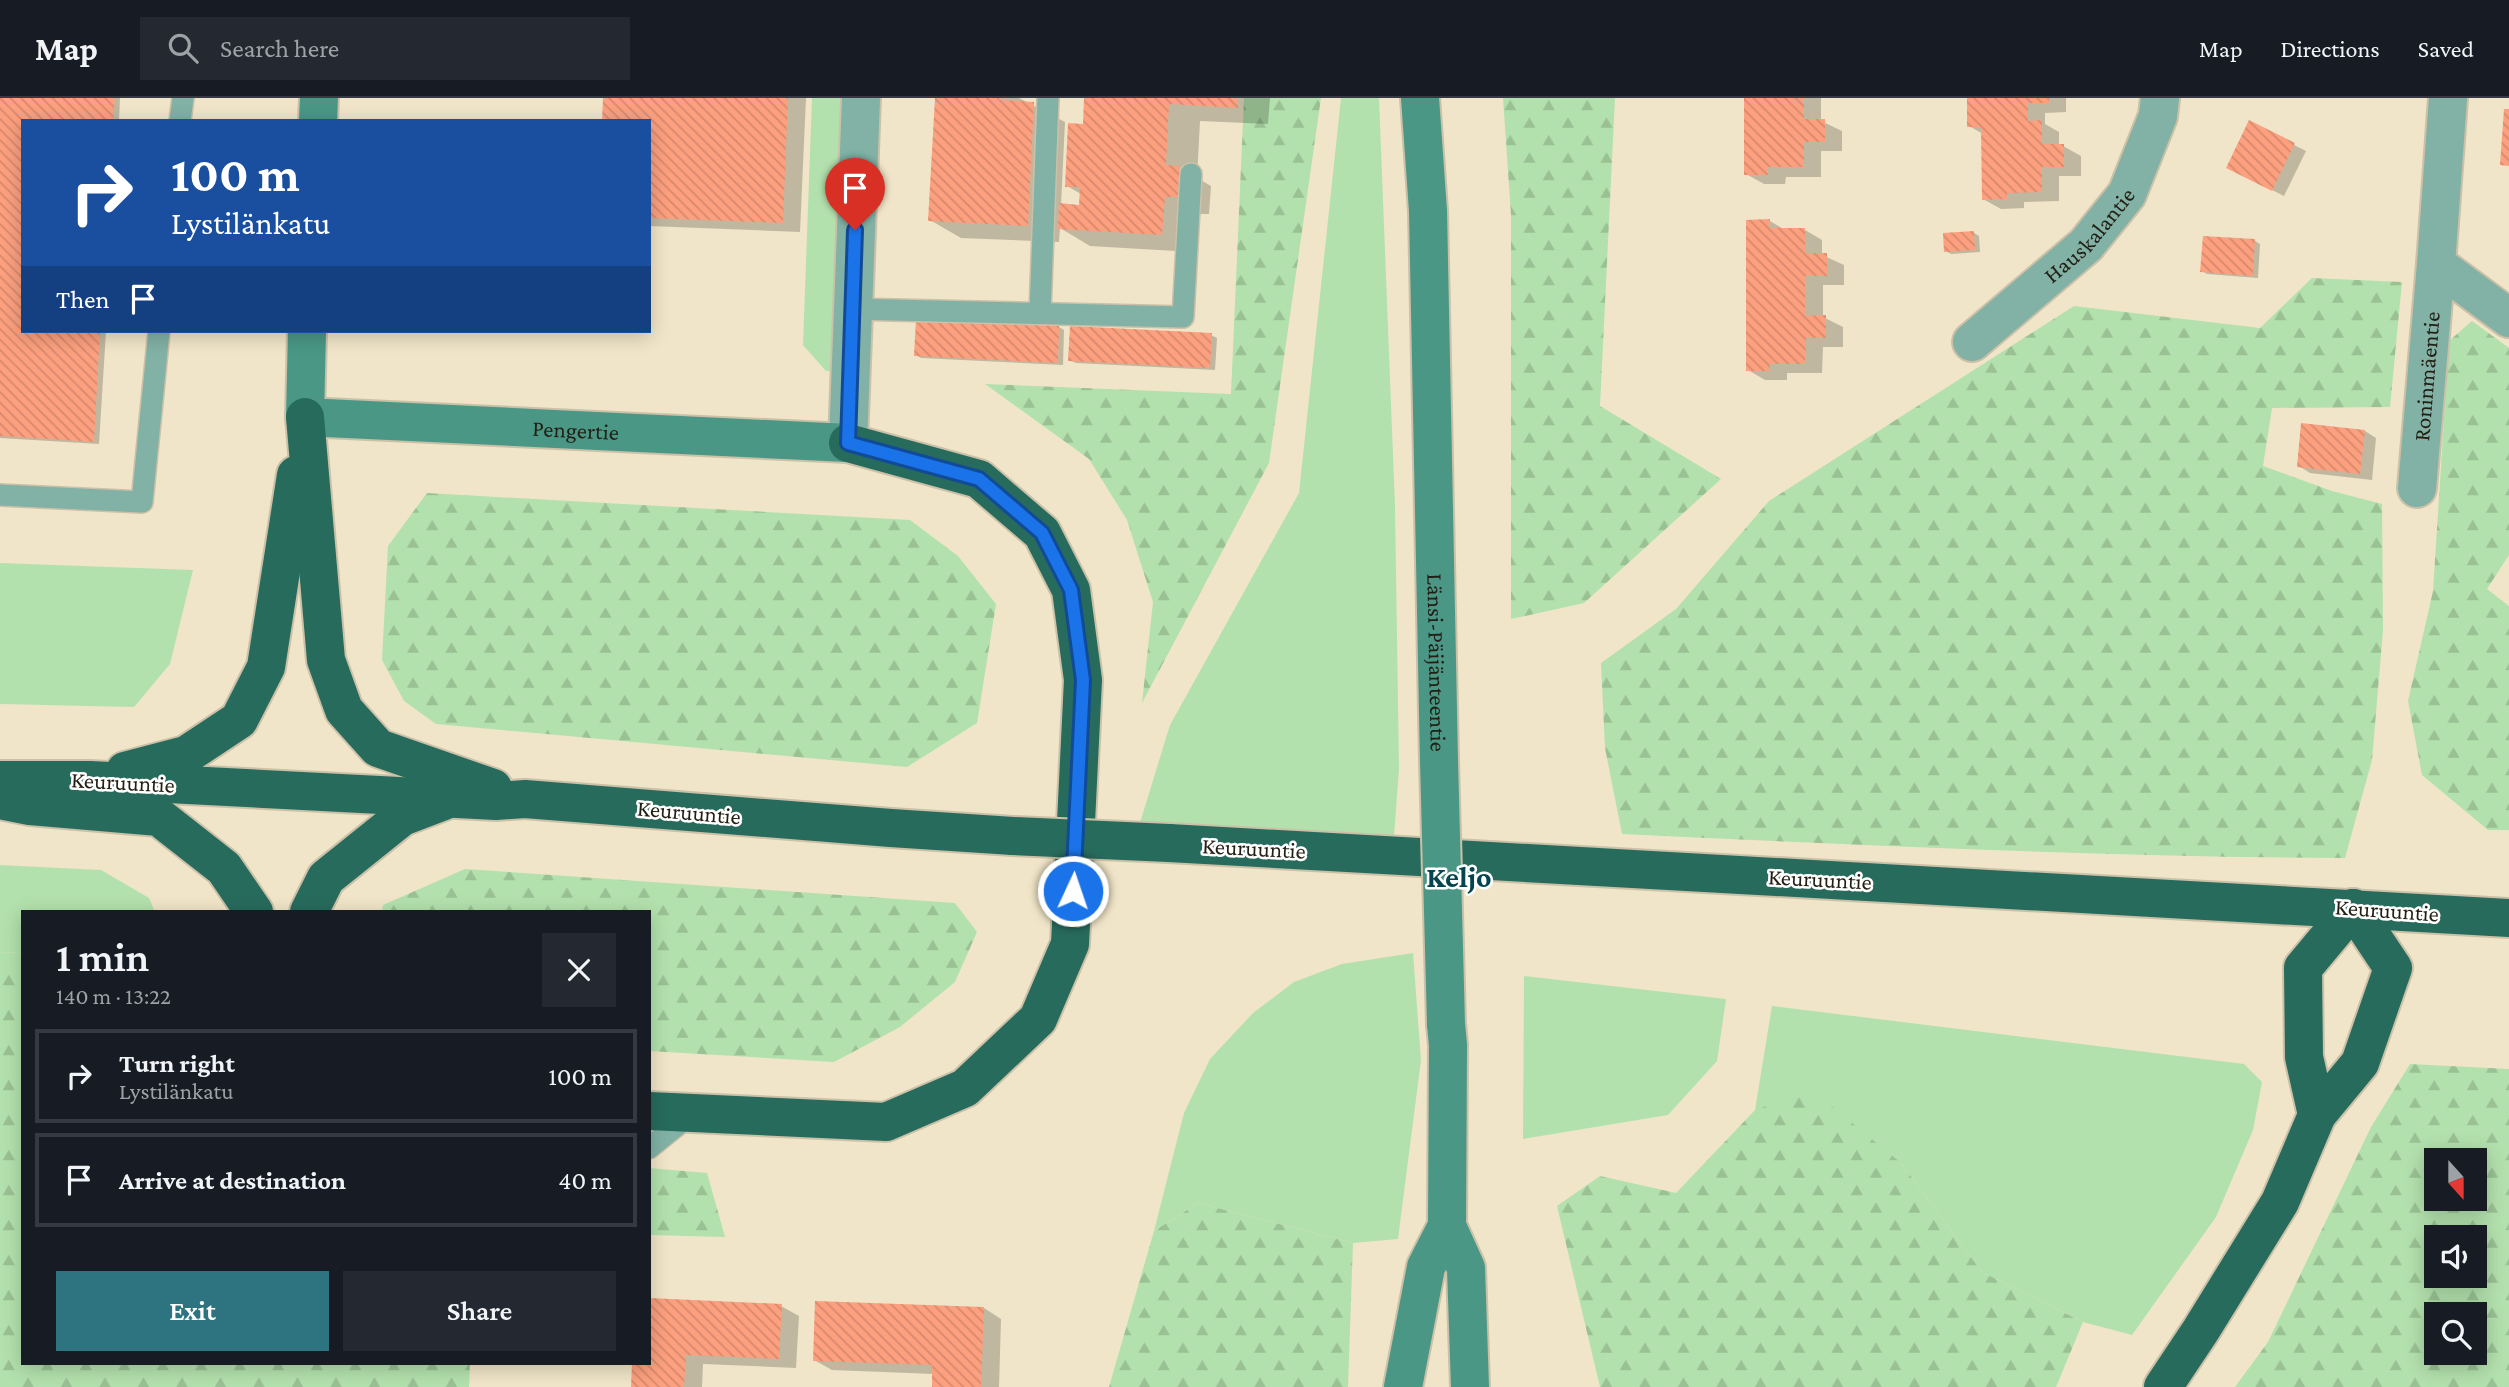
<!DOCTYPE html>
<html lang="en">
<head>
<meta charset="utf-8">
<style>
  :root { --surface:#171b24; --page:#242831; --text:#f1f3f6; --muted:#9ea1a6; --line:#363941; --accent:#2d7380 }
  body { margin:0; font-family:"Crimson Pro",serif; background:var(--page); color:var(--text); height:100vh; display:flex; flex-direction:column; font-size:26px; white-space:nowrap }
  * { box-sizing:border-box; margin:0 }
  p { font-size:23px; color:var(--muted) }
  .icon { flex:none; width:38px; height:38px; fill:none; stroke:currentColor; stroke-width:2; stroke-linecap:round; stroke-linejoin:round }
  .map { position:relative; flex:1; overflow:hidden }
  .drawer { position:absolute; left:21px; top:812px; width:630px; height:455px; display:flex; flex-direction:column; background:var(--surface); border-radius:0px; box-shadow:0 4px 18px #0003 }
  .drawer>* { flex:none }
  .top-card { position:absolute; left:21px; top:21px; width:630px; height:214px; border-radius:0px; box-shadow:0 4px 18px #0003; background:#1a4fa0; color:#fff; overflow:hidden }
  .needle { width:46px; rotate:159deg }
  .fabs { position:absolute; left:2424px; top:1050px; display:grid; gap:14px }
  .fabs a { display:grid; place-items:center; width:63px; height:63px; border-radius:0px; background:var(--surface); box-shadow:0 4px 18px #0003; font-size:35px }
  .pin { position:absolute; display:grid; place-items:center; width:60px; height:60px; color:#fff; margin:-72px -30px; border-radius:50% 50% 50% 0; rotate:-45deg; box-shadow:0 0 7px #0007 }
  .pin .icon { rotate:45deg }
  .me { position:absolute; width:77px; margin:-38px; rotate:3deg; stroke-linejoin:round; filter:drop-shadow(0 0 5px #0008) }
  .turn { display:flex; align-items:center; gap:24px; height:147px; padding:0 35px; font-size:32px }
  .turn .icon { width:91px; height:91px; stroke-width:2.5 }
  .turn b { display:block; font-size:49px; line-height:60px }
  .then { display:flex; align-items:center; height:66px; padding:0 35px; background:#0003; gap:14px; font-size:26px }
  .round { display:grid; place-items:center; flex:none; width:74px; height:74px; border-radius:0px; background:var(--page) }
  .overview { display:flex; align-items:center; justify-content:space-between; height:119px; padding:0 35px }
  h1 { font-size:42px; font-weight:600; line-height:52px }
  .button { display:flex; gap:14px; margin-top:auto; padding:14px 35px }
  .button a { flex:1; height:80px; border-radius:0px; background:var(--accent); color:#fff; font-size:28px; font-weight:600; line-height:80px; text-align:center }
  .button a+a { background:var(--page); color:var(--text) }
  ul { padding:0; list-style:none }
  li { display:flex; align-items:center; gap:21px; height:94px; margin:0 14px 10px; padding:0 21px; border:4px solid var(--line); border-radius:0px }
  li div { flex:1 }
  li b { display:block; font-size:26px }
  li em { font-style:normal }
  header { display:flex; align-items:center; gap:42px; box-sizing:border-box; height:98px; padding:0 35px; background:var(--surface); border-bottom:2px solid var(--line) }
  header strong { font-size:33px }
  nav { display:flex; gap:38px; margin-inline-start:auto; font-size:24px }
  .search { width:490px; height:63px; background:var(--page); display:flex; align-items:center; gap:18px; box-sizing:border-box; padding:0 24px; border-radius:0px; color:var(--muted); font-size:26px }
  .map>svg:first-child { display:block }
  .green { fill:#b3e1ad }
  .forest { fill:url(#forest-firs); fill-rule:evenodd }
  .shadow { fill:#0003 }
  .building { fill:url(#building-back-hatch) }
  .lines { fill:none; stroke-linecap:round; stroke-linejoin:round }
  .lane-casing { stroke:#cbc1a8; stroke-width:24 }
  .street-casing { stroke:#cbc1a8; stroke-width:42 }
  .secondary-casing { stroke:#cbc1a8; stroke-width:42 }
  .highway-casing { stroke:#cbc1a8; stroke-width:42 }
  .lane { stroke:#82b1a5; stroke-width:21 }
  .street { stroke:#82b1a5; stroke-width:38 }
  .secondary { stroke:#4a9786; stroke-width:38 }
  .highway { stroke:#276b5d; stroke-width:38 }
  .secondary-bridge-casing { stroke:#cbc1a8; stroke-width:42; stroke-linecap:butt }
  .highway-bridge-casing { stroke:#cbc1a8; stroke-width:42; stroke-linecap:butt }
  .secondary-bridge { stroke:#4a9786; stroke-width:38 }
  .highway-bridge { stroke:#276b5d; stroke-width:38 }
  .route-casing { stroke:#114b97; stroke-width:18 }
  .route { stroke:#1a73e8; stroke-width:12 }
  .labels { text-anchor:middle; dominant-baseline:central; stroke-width:5; stroke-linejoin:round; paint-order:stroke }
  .street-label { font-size:23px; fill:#231f14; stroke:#fff }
  .district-label { font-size:30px; font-weight:bold; fill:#04444e; stroke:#fff }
</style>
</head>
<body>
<header>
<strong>Map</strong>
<div class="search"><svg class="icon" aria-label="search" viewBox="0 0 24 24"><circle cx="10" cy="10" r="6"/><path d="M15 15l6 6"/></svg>Search here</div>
<nav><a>Map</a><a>Directions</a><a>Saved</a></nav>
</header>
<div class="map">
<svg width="2509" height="1289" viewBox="0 0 2509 1289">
  <defs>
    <pattern id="forest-firs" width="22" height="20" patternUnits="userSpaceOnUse" patternTransform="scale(1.75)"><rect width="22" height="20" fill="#b3e1ad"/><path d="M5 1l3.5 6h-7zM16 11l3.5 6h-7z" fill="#9ac194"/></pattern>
    <pattern id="building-back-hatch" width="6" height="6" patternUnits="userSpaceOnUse" patternTransform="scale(1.75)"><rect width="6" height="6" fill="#fca07f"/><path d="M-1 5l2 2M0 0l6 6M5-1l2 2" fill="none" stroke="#d8896d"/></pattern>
  </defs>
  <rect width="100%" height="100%" fill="#f0e5c8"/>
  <g class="green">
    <path d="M 812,0 L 849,0 L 837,273 L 826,273 L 803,247 Z"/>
    <path d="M 1341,0 L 1379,0 L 1395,408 L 1399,671 L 1394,738 L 1139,728 L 1170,627 L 1299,395 Z"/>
    <path d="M 0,465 L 193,472 L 170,566 L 134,609 L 0,606 Z"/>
    <path d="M 0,767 L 101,772 L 149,800 L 155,814 L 23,814 L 23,855 L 0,854 Z"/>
    <path d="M 1413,855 L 1421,962 L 1398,1141 L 1353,1145 L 1198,1105 L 1154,1133 L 1184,1015 L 1210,961 L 1253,915 L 1294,884 L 1342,866 Z"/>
    <path d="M 1524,878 L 1726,901 L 1717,963 L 1668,1017 L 1523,1041 Z"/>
    <path d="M 1772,908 L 2244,966 L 2262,984 L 2253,1032 L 2216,1119 L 2132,1237 L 2083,1224 L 1982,1174 L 1901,1065 L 1755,1012 Z"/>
  </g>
  <g class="forest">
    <path d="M 1244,0 L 1321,0 L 1269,365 L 1142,605 L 1153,504 L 1127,422 L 1089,361 L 985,286 L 1231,296 Z"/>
    <path d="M 1503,0 L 1615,0 L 1600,308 L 1721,381 L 1584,505 L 1511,521 L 1511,117 Z"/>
    <path d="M 2312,180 L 2402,184 L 2390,309 L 2272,310 L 2263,368 L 2332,393 L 2382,406 L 2383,532 L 2372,662 L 2345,760 C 2104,759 1863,747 1622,736 L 1605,650 L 1601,565 L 1676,511 L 1769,403 L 2074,208 L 2260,230 Z"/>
    <path d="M 2472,223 L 2509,250 L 2509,457 L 2487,491 L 2509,508 L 2509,732 L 2488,732 L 2422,677 L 2408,603 L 2433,493 L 2449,243 Z"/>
    <path d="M 427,395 L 910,422 L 958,458 L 996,506 L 977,625 L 907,669 L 436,626 L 404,603 L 382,562 L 388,448 Z"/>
    <path d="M 465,771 L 955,805 L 977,834 L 955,884 L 900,929 L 834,964 L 649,953 L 649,814 L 382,814 L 383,807 Z"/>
    <path d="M 0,854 L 23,855 L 23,1265 L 470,1265 L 469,1289 L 0,1289 Z"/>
    <path d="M 2410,966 L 2509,971 L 2509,1289 L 2235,1289 L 2268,1244 L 2371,1029 ZM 2436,1062 L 2474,1062 L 2474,1101 L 2436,1101 ZM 2436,1139 L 2474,1139 L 2474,1178 L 2436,1178 ZM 2436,1216 L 2474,1216 L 2474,1255 L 2436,1255 Z"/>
    <path d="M 1812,992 L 1901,1065 L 1982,1174 L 2083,1224 L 2056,1289 L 1600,1289 L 1557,1108 L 1600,1078 L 1676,1095 L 1755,1012 Z"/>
    <path d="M 649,1070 L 707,1075 L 725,1139 L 649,1137 Z"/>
    <path d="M 1198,1105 L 1353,1145 L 1348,1289 L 1109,1289 L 1154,1133 Z"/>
  </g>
  <g class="shadow">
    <path d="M 0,0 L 120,0 L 119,23 L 23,23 L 23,233 L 106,233 L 99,346 L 0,340 Z"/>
    <path d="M 604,0 L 806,0 L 800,134 L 649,128 L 649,23 Z"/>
    <path d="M 974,0 L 1019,0 L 1065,24 L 1061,107 L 1081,109 L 1081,96 L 1067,88 L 1085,27 L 1086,0 L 1270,0 L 1268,26 L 1200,23 L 1197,80 L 1211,88 L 1209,116 L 1195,116 L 1193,154 L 1090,148 L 1060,130 L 1059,144 L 961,140 L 930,122 Z"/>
    <path d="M 1746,0 L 1821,0 L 1821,23 L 1842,33 L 1842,53 L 1821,53 L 1821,79 L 1786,79 L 1785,86 L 1764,86 L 1746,76 Z"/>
    <path d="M 1969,0 L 2066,0 L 2066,14 L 2045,15 L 2045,26 L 2059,34 L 2059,48 L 2063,48 L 2081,58 L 2081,78 L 2059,78 L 2059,103 L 2024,104 L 2024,110 L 2001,111 L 1983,101 L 1983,36 L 1969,28 Z"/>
    <path d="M 2250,25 L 2306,53 L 2284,98 L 2240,76 Z"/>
    <path d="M 1770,123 L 1785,132 L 1805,132 L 1822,142 L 1822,157 L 1844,167 L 1844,187 L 1823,187 L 1823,219 L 1843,229 L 1843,249 L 1823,249 L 1822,275 L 1787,275 L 1787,282 L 1765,282 L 1748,272 Z"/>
    <path d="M 1974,135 L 1979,138 L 1980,154 L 1951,156 L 1946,153 Z"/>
    <path d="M 2255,143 L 2260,146 L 2258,180 L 2207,176 L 2202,173 Z"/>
    <path d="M 1059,229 L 1064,232 L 1063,267 L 921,260 L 916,257 Z"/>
    <path d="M 1211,237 L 1217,240 L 1215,272 L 1076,265 L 1070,262 Z"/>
    <path d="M 2365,333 L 2376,340 L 2372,382 L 2310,375 L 2299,368 Z"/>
    <path d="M 781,1208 L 799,1218 L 796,1270 L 703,1266 L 702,1289 L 633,1289 L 649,1265 Z"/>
    <path d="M 984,1210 L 1001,1221 L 999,1289 L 933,1289 L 934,1276 L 832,1272 L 814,1262 Z"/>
  </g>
  <g class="building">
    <path d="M 0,0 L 115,0 L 113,23 L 23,23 L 23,233 L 100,233 L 94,344 L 0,338 Z"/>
    <path d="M 603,0 L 788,0 L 783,125 L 649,120 L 649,23 L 602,23 Z"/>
    <path d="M 935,0 L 999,0 L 999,2 L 1034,4 L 1028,128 L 928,123 Z"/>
    <path d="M 1084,0 L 1238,0 L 1238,10 L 1169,6 L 1166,67 L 1180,68 L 1179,99 L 1165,99 L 1162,137 L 1058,131 L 1059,105 L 1079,107 L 1080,89 L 1065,89 L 1068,25 L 1083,26 Z"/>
    <path d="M 1744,0 L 1804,0 L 1804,21 L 1825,21 L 1825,44 L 1804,44 L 1804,69 L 1768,69 L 1768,77 L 1744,77 Z"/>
    <path d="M 1967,0 L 2049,0 L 2049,5 L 2028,5 L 2028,23 L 2042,22 L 2042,46 L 2064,46 L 2064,69 L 2042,69 L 2042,94 L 2007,95 L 2007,101 L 1982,102 L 1981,29 L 1967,29 Z"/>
    <path d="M 2504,11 L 2509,11 L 2509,68 L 2500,67 Z"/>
    <path d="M 2249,22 L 2295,45 L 2272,93 L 2226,70 Z"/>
    <path d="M 1770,121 L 1770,130 L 1805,130 L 1805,155 L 1827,155 L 1827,178 L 1805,178 L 1805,218 L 1826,217 L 1826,240 L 1806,240 L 1805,266 L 1770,266 L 1770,273 L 1746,273 L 1746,122 Z"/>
    <path d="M 1974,133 L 1975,152 L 1944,154 L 1943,135 Z"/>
    <path d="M 2203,138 L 2255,141 L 2253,178 L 2200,174 Z"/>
    <path d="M 916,221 L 1059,228 L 1058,265 L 914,258 Z"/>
    <path d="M 1070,228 L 1212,235 L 1210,270 L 1068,263 Z"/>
    <path d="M 2301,325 L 2365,332 L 2360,376 L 2297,369 Z"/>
    <path d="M 649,1200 L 782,1206 L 779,1261 L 686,1257 L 684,1289 L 631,1289 L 632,1265 L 649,1265 Z"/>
    <path d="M 815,1203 L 984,1209 L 981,1289 L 932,1289 L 932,1267 L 813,1263 Z"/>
  </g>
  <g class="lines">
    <g class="lane-casing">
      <g id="lane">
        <path d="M 180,23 L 183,0"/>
        <path d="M 852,211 L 1183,219 L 1191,76"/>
        <path d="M 1040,215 L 1048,0"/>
        <path d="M 0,397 L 142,404 L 159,233"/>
        <path d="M 649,1050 L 691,1016"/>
      </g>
    </g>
    <g class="street-casing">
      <g id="street">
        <path d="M 2448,0 L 2436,166 L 2509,220"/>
        <path id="s1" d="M 1972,244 L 2086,147 L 2127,96 L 2158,18 L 2160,0"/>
        <path d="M 848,345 L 861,0"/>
        <path id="s2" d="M 2417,390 L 2436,166"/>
      </g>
    </g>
    <g class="secondary-casing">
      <g id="secondary">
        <path id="s3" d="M 1420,0 L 1428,113 L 1439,663"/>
        <path d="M 318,23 L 319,0"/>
        <path id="s4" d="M 307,233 L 305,319 L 848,345"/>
        <path d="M 1446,926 L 1448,947 L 1447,1128 L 1466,1170 L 1470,1289"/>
        <path d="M 1403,1289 L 1426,1169 L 1447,1128"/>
      </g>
    </g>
    <g class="highway-casing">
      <g id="highway">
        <path d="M 305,319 L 326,562 L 344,612 L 378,650 L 493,690"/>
        <path d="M 125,673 L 186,657 L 239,622 L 266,569 L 296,377"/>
        <path d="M 0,682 L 90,682 L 496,703 L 525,701 L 891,730 L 1013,738"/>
        <path d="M 0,702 L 30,708 L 159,719 L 224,770 L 254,814"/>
        <path d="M 1169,745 L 2509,820"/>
        <path d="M 309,814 L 326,780 L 402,719 L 444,703"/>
        <path d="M 649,1013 L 886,1024 L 965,990 L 1038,921 L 1070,846 L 1083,582 L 1071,492 L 1042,435 L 979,381 L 848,345"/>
        <path d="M 2317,1017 L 2304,959 L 2303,870 L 2353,810"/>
        <path d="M 2163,1289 L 2201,1232 L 2280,1104 L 2317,1017 L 2360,965 L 2393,870 L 2353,810"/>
      </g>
    </g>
    <use href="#lane" class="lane"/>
    <use href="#street" class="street"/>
    <use href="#secondary" class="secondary"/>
    <use href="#highway" class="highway"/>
    <g class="secondary-bridge-casing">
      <path id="secondary-bridge" d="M 1439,663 L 1446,926"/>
    </g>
    <g class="highway-bridge-casing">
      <path id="highway-bridge" d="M 1013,738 L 1169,745"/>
    </g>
    <use href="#secondary-bridge" class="secondary-bridge"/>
    <use href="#highway-bridge" class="highway-bridge"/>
  </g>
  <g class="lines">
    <g class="route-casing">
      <path id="route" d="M 855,132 L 848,345 L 979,381 L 1042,435 L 1071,492 L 1083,582 L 1073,793"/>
    </g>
    <use href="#route" class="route"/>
  </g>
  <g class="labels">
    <g class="street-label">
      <text stroke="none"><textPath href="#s1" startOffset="159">Hauskalantie</textPath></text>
      <text stroke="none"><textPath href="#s2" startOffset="112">Roninmäentie</textPath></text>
      <text stroke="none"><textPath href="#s4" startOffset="357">Pengertie</textPath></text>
      <text stroke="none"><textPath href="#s3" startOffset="565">Länsi-Päijänteentie</textPath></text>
      <text transform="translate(123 684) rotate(3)">Keuruuntie</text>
      <text transform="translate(689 714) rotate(5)">Keuruuntie</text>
      <text transform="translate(1254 750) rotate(3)">Keuruuntie</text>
      <text transform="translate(1820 781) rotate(3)">Keuruuntie</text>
      <text transform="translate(2387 812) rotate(4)">Keuruuntie</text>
    </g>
    <g class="district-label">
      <text x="1459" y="778">Keljo</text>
    </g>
  </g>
</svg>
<div class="fabs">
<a><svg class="needle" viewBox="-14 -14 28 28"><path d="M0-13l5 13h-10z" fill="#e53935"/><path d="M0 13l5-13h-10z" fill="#9ea1a6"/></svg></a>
<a><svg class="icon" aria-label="sound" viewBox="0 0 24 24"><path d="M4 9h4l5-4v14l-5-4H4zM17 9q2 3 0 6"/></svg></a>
<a><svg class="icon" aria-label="search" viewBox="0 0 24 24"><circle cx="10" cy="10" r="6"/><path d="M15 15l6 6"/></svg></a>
</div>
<div class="pin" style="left:855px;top:132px;background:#d93025"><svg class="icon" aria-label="arrive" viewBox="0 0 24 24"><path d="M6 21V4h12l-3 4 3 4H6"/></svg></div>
<svg class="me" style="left:1073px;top:793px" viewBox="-20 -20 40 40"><circle r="17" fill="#1a73e8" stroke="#fff" stroke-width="3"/><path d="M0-11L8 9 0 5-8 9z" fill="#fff"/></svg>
<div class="top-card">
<div class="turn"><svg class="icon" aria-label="right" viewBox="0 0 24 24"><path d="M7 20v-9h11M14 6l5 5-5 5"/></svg><div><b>100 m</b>Lystilänkatu</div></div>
<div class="then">Then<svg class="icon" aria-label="arrive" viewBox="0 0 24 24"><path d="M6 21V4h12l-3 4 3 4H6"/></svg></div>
</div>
<section class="drawer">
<div class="overview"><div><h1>1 min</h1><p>140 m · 13:22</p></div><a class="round"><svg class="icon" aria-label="close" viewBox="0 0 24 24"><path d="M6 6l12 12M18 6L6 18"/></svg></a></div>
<ul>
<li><svg class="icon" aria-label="right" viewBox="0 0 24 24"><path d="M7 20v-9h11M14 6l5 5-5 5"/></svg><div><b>Turn right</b><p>Lystilänkatu</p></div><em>100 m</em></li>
<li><svg class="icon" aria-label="arrive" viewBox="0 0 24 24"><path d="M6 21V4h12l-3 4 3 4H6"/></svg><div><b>Arrive at destination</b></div><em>40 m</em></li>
</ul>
<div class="button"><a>Exit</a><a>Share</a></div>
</section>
</div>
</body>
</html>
